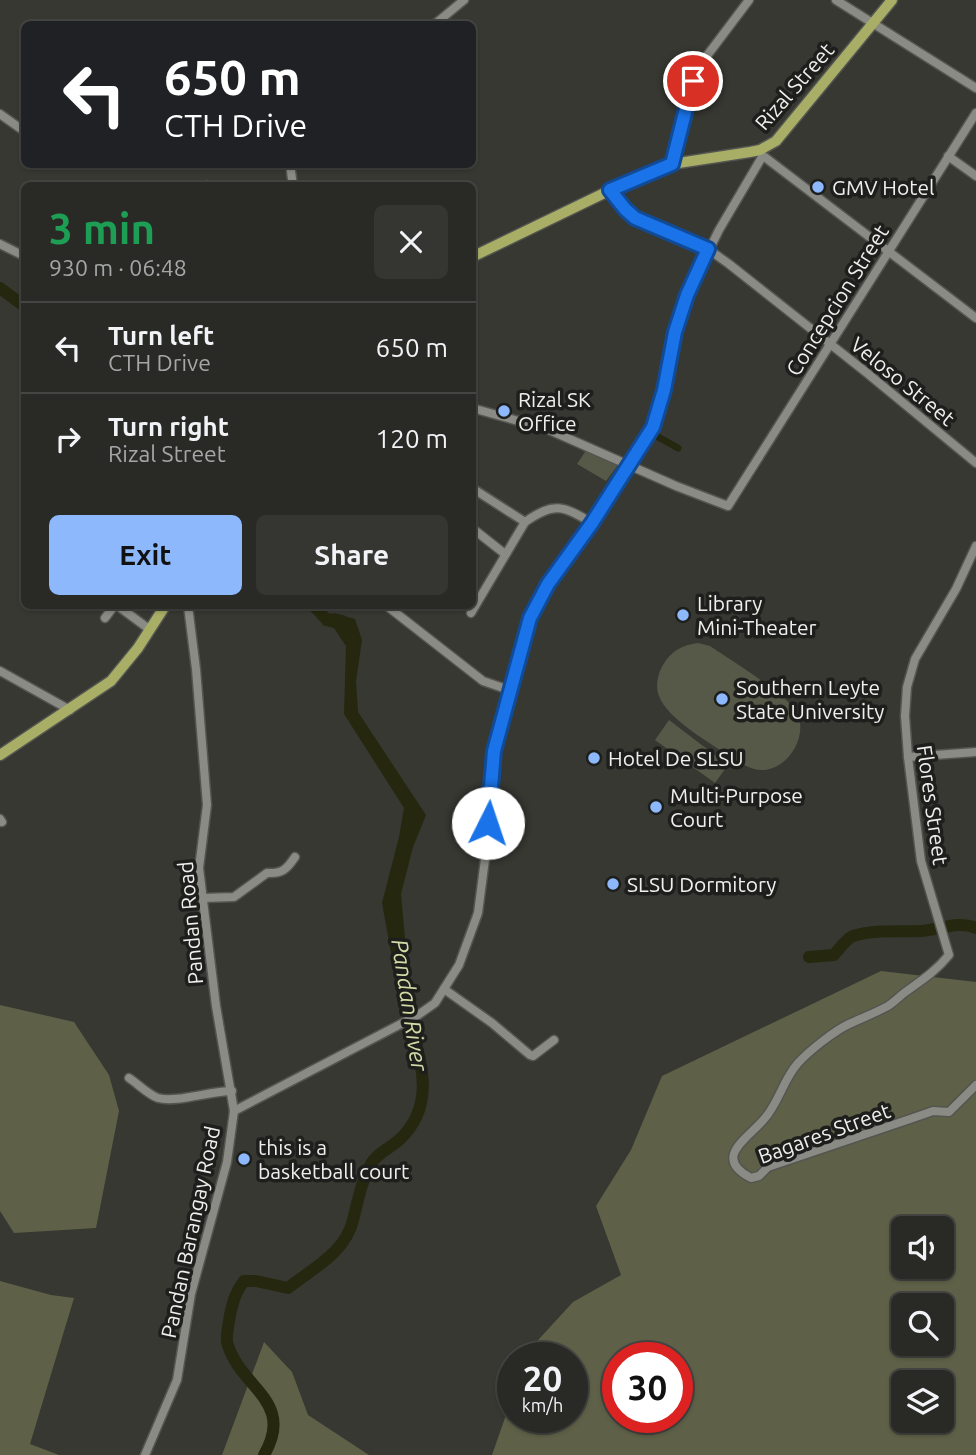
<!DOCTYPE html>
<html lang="en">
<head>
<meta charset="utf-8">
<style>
  :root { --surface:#292a26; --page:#353632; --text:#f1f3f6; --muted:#a5a7a7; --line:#454643; --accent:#8db9fc }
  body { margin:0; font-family:Ubuntu,sans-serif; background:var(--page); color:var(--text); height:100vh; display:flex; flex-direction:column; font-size:26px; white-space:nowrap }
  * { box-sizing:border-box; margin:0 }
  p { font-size:23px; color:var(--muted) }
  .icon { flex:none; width:38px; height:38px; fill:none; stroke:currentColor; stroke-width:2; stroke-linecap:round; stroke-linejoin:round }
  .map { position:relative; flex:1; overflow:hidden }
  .side { position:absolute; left:21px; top:182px; width:455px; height:427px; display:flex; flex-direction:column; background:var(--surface); border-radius:10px; box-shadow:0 2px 5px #0004,0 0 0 2px var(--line) }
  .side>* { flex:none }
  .top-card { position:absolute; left:21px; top:21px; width:455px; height:147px; border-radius:10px; box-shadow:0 2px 5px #0004,0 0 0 2px var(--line); background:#202124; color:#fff; overflow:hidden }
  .controls { position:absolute; left:891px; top:1216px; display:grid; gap:14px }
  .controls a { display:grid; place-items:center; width:63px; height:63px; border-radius:10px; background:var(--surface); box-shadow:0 2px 5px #0004,0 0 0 2px var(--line); font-size:35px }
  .speed { position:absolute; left:497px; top:1342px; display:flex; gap:14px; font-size:35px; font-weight:700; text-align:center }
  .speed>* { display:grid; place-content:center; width:91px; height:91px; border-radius:50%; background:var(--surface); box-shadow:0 2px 5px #0004,0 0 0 2px var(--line); line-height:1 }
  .speed small { font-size:18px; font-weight:400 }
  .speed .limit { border:10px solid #d22; background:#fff; color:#111 }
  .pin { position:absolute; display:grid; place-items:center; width:60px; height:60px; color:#fff; margin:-30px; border:4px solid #fff; border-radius:50%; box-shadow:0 2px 7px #0007 }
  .me { position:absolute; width:77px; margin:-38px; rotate:4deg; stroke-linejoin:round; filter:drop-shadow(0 0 5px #0008) }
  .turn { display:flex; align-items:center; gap:24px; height:147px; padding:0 28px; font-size:32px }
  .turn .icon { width:91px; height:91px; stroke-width:2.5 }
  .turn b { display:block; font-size:49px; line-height:60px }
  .round { display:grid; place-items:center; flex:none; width:74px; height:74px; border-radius:10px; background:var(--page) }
  .summary { display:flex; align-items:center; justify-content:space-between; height:119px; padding:0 28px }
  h1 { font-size:42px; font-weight:600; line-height:52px; color:#1e9e55 }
  .action { display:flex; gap:14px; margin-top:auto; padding:14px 28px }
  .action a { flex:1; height:80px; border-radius:10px; background:var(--accent); color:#111; font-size:28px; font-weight:600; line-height:80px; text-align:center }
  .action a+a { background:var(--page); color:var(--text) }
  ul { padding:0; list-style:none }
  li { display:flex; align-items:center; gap:21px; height:91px; padding:0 28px; border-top:2px solid var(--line) }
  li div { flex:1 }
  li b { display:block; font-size:26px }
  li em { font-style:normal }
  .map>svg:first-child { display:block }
  .green { fill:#565848 }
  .forest { fill:#5e6147; fill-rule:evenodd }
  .water { fill:#25270f }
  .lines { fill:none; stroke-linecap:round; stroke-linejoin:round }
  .canal { stroke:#25270f; stroke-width:7 }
  .river { stroke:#25270f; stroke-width:12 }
  .minor-casing { stroke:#545551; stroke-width:11 }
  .major-casing { stroke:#545551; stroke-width:13 }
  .minor { stroke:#898b84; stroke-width:8 }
  .major { stroke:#a8ae65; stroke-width:10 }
  .route-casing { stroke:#114b97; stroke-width:18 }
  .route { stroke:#1a73e8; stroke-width:12 }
  .poi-dot { fill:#8db9fc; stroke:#1e1f1c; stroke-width:2.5 }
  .labels { text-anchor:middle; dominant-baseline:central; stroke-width:7; stroke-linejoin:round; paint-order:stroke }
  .street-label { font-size:21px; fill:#eff0ec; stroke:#1e1f1c }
  .poi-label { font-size:21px; fill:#eff0ec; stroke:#1e1f1c; text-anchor:start }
  .water-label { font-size:23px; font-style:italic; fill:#d4daa5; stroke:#1e1f1c }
</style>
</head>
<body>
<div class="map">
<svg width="976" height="1455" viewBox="0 0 976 1455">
  <rect width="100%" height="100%" fill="#373832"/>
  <g class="green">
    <path d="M 587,449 L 618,465 L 606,481 L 577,464 Z"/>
    <path d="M 698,643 L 710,646 C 729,659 786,694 796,711 C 810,734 788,771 761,770 C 751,770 741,763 732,758 C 712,744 667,719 659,696 C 655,686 658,673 663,665 C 671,651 682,645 698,643 Z"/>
    <path d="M 669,720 L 728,765 L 715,783 L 655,740 Z"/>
  </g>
  <g class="forest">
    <path d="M 881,971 L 976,982 L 976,1455 L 492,1455 L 513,1395 L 513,1418 L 572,1418 L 572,1358 L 526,1358 L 528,1351 L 573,1302 L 621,1275 L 596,1206 L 631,1150 L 662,1076 ZM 903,1228 L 942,1228 L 942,1267 L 903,1267 ZM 903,1306 L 942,1306 L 942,1344 L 903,1344 ZM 618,1358 L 677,1358 L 677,1418 L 618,1418 ZM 903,1382 L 942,1382 L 942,1421 L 903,1421 Z"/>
    <path d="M 0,1005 L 74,1022 L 109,1075 L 119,1111 L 96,1228 L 14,1233 L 0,1211 Z"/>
    <path d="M 0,1281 L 51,1295 L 74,1298 L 30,1444 L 59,1455 L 0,1455 Z"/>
    <path d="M 264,1342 L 292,1372 L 308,1415 L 369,1455 L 222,1455 Z"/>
  </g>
  <path class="water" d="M 334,613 L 355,619 L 362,640 L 356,681 L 358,712 L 426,815 L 413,847 L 401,894 L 411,1004 L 422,1045 L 408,1046 L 382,903 L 399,837 L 404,808 L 344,714 L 346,646 L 334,628 L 322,625 Z"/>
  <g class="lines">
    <path class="canal" d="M 651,433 L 678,448"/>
    <g class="river">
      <path d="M 0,288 L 24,306"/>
      <path d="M 314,606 L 326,619 L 342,621"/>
      <path d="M 809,957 L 834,955 C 839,949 846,939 853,936 C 874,929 899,932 921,931 C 938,930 960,920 976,928"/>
      <path d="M 264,1455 C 296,1400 239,1388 227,1342 C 226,1334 229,1323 230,1315 C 233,1302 235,1292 244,1281 L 256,1281 L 288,1288 C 312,1269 346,1252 353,1220 C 358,1201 361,1182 371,1164 C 377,1153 389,1149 399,1140 C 432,1110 425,1070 412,1032"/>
    </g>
    <g class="minor-casing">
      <g id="minor">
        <path d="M 836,0 L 976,88"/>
        <path d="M 435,24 L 464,0"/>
        <path d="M 0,114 L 24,131"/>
        <path d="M 762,155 L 976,318"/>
        <path d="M 948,156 L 976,176"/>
        <path d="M 290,164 L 293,186"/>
        <path d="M 672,164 L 693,81 L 700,65 L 749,0"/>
        <path d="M 207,185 L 208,186"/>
        <path d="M 610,190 L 625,209 L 635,218 L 708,249 L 729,264 L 867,373 L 976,463"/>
        <path d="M 0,244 L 24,256"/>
        <path d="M 472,408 L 547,429 L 676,486 L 728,506 L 976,113"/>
        <path d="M 472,488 L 525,522"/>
        <path d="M 472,528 L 505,554"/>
        <path d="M 976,546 L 956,589 L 915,659 L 907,687 L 905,716 L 908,757 L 921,861 L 949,955 C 935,972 922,980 904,993 C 899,997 894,1002 888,1006 C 875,1013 862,1018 849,1024 C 834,1031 809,1051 798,1063 C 783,1080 779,1102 765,1118 C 749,1138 711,1157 751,1178 L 759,1176 L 768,1167 L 913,1118 L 933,1111 L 949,1112 L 976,1085"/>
        <path d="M 118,606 L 149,629"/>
        <path d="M 387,606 L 483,681 L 509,690"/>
        <path d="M 471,613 L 525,522 C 554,502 562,505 592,523"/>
        <path d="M 105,618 L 114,606"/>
        <path d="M 0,671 L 70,710"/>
        <path d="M 908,757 L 976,752"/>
        <path d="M 0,819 L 2,822"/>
        <path d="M 203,898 L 234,897 L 267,873 C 282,874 287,869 295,857"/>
        <path d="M 444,989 L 492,1023 L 530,1055 L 533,1056 L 554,1040"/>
        <path d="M 129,1078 C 138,1084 149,1095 158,1098 C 176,1103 210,1091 232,1091"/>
        <path d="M 234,1111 L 418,1015 L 435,1003 L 459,965 L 478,913 L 487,844 L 494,752 L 530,618 L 548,584 L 592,523 L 653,427 L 664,390 L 675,332 L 687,295 L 719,230 L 762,157"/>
        <path d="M 145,1455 L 177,1380 L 191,1294 L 227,1162 L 234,1111 L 216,1006 L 199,868 L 207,805 L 196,669 L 188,606"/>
      </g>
    </g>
    <g class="major-casing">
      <g id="major">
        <path d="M 472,257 L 623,184 L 672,164 L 750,152 L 760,150 L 776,141 L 892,0"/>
        <path d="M 0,755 L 111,681 L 138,648 L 165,606"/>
      </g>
    </g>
    <use href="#minor" class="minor"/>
    <use href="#major" class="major"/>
  </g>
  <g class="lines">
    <g class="route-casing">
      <path id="route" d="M 488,823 L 494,751 L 530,618 L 548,584 L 592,523 L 653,427 L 664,390 L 675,332 L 687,295 L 708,249 L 635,218 L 625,209 L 610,190 L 672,164 L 693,81"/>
    </g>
    <use href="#route" class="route"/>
  </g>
  <g class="poi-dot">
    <circle cx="818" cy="187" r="7"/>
    <circle cx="504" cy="411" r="7"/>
    <circle cx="683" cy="615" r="7"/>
    <circle cx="722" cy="699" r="7"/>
    <circle cx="594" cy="758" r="7"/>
    <circle cx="656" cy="807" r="7"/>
    <circle cx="613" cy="884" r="7"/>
    <circle cx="244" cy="1159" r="7"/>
  </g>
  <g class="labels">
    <g class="street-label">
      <text transform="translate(794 86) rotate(-49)">Rizal Street</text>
      <text transform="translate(837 300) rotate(-58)">Concepcion Street</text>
      <text transform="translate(903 381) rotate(39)">Veloso Street</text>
      <text transform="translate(933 805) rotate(82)">Flores Street</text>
      <text transform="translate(190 923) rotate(-95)">Pandan Road</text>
      <text transform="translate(824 1133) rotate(-20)">Bagares Street</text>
      <text transform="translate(190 1232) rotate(-78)">Pandan Barangay Road</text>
    </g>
    <g class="poi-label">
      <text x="832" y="187">GMV Hotel</text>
      <text x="518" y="399">Rizal SK<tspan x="518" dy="24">Office</tspan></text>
      <text x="697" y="603">Library<tspan x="697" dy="24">Mini-Theater</tspan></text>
      <text x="736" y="687">Southern Leyte<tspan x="736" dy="24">State University</tspan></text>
      <text x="608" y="758">Hotel De SLSU</text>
      <text x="670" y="795">Multi-Purpose<tspan x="670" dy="24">Court</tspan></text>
      <text x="627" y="884">SLSU Dormitory</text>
      <text x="258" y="1147">this is a<tspan x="258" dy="24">basketball court</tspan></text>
    </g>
    <g class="water-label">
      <text transform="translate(410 1005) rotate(81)">Pandan River</text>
    </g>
  </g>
</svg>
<div class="controls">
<a><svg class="icon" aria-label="sound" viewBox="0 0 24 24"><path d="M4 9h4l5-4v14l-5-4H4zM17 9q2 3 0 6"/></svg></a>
<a><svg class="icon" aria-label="search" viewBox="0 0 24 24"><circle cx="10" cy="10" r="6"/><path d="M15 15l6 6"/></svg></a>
<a><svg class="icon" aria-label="layers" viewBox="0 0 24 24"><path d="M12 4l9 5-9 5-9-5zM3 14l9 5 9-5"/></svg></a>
</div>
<div class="speed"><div>20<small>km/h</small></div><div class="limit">30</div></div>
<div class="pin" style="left:693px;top:81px;background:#d93025"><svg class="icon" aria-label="arrive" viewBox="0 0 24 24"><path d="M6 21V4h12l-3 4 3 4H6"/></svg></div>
<svg class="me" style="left:488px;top:823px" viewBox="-20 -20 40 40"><circle r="19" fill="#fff"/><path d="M0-13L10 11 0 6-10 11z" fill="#1a73e8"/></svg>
<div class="top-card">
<div class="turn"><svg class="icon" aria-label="left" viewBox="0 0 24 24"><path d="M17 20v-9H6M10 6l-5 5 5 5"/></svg><div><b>650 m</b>CTH Drive</div></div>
</div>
<section class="side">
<div class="summary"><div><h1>3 min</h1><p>930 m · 06:48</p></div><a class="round"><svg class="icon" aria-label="close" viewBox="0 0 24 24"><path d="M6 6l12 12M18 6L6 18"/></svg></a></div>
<ul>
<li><svg class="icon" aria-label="left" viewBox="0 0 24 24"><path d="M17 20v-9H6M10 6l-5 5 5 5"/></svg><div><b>Turn left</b><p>CTH Drive</p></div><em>650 m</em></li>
<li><svg class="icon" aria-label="right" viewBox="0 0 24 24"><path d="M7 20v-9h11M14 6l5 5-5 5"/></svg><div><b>Turn right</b><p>Rizal Street</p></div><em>120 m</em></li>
</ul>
<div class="action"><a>Exit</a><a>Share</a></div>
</section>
</div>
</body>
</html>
